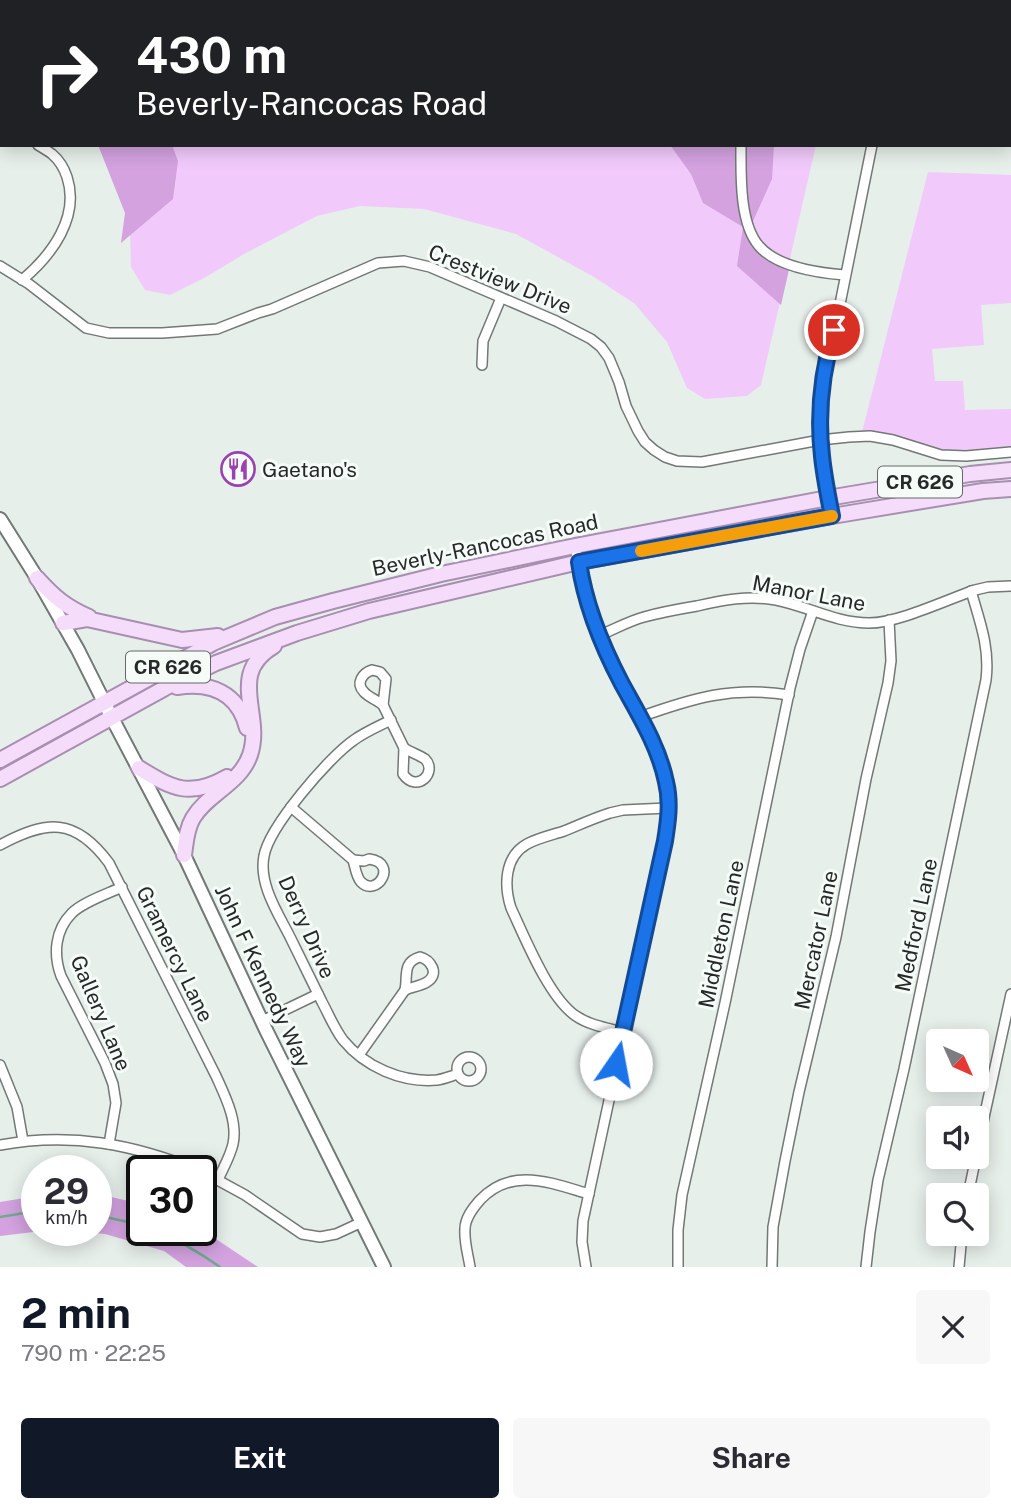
<!DOCTYPE html>
<html lang="en">
<head>
<meta charset="utf-8">
<style>
  :root { --surface:#fff; --page:#f7f7f7; --text:#2b2b33; --muted:#7c7c81; --accent:#111827 }
  body { margin:0; font-family:"Public Sans",sans-serif; background:var(--page); color:var(--text); height:100vh; display:flex; flex-direction:column; font-size:26px; white-space:nowrap }
  * { box-sizing:border-box; margin:0 }
  p { font-size:23px; color:var(--muted) }
  .icon { flex:none; width:38px; height:38px; fill:none; stroke:currentColor; stroke-width:2; stroke-linecap:round; stroke-linejoin:round }
  .map { position:relative; height:1267px; overflow:hidden }
  .side { display:flex; flex-direction:column; background:var(--surface); flex:1 }
  .side>* { flex:none }
  .guide { position:absolute; left:0px; top:0px; width:1012px; height:147px; box-shadow:0 4px 18px #0003; background:#202124; color:#fff; overflow:hidden }
  .needle { width:46px; rotate:135deg }
  .controls { position:absolute; left:926px; top:1029px; display:grid; gap:14px }
  .controls a { display:grid; place-items:center; width:63px; height:63px; border-radius:7px; background:var(--surface); box-shadow:0 4px 18px #0003; font-size:35px }
  .speed { position:absolute; left:21px; top:1155px; display:flex; gap:14px; font-size:35px; font-weight:700; text-align:center }
  .speed>* { display:grid; place-content:center; width:91px; height:91px; border-radius:50%; background:var(--surface); box-shadow:0 4px 18px #0003; line-height:1 }
  .speed small { font-size:18px; font-weight:400 }
  .speed .limit { border:4px solid #111; border-radius:10px; background:#fff; color:#111 }
  .pin { position:absolute; display:grid; place-items:center; width:60px; height:60px; color:#fff; margin:-30px; border:4px solid #fff; border-radius:50%; box-shadow:0 2px 7px #0007 }
  .me { position:absolute; width:77px; margin:-38px; rotate:12deg; stroke-linejoin:round; filter:drop-shadow(0 0 5px #0008) }
  .turn { display:flex; align-items:center; gap:24px; height:147px; padding:0 21px; font-size:32px }
  .turn .icon { width:91px; height:91px; stroke-width:2.5 }
  .turn b { display:block; font-size:49px; line-height:60px }
  .round { display:grid; place-items:center; flex:none; width:74px; height:74px; border-radius:7px; background:var(--page) }
  .head { display:flex; align-items:center; justify-content:space-between; height:119px; padding:0 21px }
  h1 { font-size:42px; font-weight:700; line-height:52px; color:var(--accent) }
  .action { display:flex; gap:14px; margin-top:auto; padding:14px 21px }
  .action a { flex:1; height:80px; border-radius:7px; background:var(--accent); color:#fff; font-size:28px; font-weight:700; line-height:80px; text-align:center }
  .action a+a { background:var(--page); color:var(--text) }
  .map>svg:first-child { display:block }
  .green { fill:#f1cafb }
  .forest { fill:#d3a2df }
  .lines { fill:none; stroke-linecap:round; stroke-linejoin:round }
  .stream { stroke:#70ab8f; stroke-width:2.5 }
  .minor-casing { stroke:#727875; stroke-width:12 }
  .tertiary-casing { stroke:#727875; stroke-width:16 }
  .primary-casing { stroke:#a88eb0; stroke-width:18 }
  .minor { stroke:#fff; stroke-width:9 }
  .tertiary { stroke:#fff; stroke-width:12 }
  .primary { stroke:#f5dcfb; stroke-width:14 }
  .route-casing { stroke:#114b97; stroke-width:18 }
  .route { stroke:#1a73e8; stroke-width:12 }
  .slow { stroke:#f59e0b; stroke-width:12 }
  .labels { text-anchor:middle; dominant-baseline:central; stroke-width:6; stroke-linejoin:round; paint-order:stroke }
  .shield { fill:#f5fcf8; stroke:#646866; stroke-width:2 }
  .shield-label { font-size:19px; font-weight:bold; fill:#262928 }
  .street-label { font-size:21px; fill:#262928; stroke:#f5fcf8 }
  .poi-label { font-size:21px; fill:#262928; stroke:#f5fcf8; text-anchor:start }
</style>
</head>
<body>
<div class="map">
<svg width="1011" height="1267" viewBox="0 0 1011 1267">
  <rect width="100%" height="100%" fill="#e7efeb"/>
  <g class="green">
    <path d="M 0,0 L 881,0 L 879,2 L 2,2 Z"/>
    <path d="M 121,145 L 816,145 L 761,385 L 747,396 L 705,399 L 687,388 L 667,342 L 635,304 L 594,277 L 516,234 L 424,209 L 360,206 L 317,216 L 244,254 L 206,277 L 170,295 L 145,290 L 131,267 L 130,231 Z"/>
    <path d="M 928,172 L 1011,175 L 1011,303 L 981,305 L 984,345 L 932,349 L 935,381 L 963,381 L 965,410 L 1011,409 L 1011,447 L 947,455 L 861,436 Z"/>
  </g>
  <g class="forest">
    <path d="M 485,0 L 741,0 L 741,2 L 484,2 Z"/>
    <path d="M 98,145 L 172,145 L 178,161 L 173,199 L 121,243 L 125,213 Z"/>
    <path d="M 670,145 L 774,145 L 772,179 L 749,230 L 790,265 L 781,305 L 737,266 L 743,227 L 703,203 L 691,174 Z"/>
    <path d="M 37,1196 L 37,1230 L 50,1230 L 0,1236 L 0,1202 Z"/>
    <path d="M 96,1196 L 111,1197 L 142,1204 L 142,1230 L 201,1230 L 201,1229 L 258,1267 L 186,1267 L 164,1251 L 105,1234 L 63,1230 L 96,1230 Z"/>
  </g>
  <g class="lines">
    <g class="stream">
      <path d="M 96,1215 L 142,1225"/>
      <path d="M 0,1217 L 37,1211"/>
      <path d="M 155,1230 C 178,1240 200,1253 220,1267"/>
    </g>
    <g class="minor-casing">
      <g id="minor">
        <path d="M 710,0 L 711,2"/>
        <path d="M 971,2 L 973,0"/>
        <path d="M 1010,103 L 1011,102"/>
        <path d="M 0,127 L 2,128"/>
        <path d="M 741,145 C 741,174 739,223 759,246 C 777,267 819,273 845,275"/>
        <path d="M 0,266 L 29,284 L 86,328 L 109,333 L 162,333 L 217,329 L 258,313 L 272,309 L 378,263 L 404,261 L 430,267 L 556,321 L 591,339 L 601,347 L 609,358 L 619,382 L 626,406 L 638,431 L 645,442 L 654,450 L 665,457 L 677,461 L 702,462 L 820,440 L 849,437 L 870,436 L 893,440 L 941,455 L 966,456 L 1011,452"/>
        <path d="M 22,280 C 52,255 80,217 67,177 C 64,168 59,160 52,154 C 48,151 43,148 38,145"/>
        <path d="M 482,365 L 483,341 L 501,298"/>
        <path d="M 832,516 L 821,454 L 820,430 L 821,393 L 827,355 L 840,304 L 872,145"/>
        <path d="M 575,546 L 583,588 L 594,621 L 617,673 L 648,735 L 663,770 L 668,793 L 669,805 L 665,841 L 583,1221 L 582,1242 L 586,1267"/>
        <path d="M 600,635 C 615,629 629,621 644,617 C 662,612 679,609 697,606 C 723,600 748,595 776,600 C 807,606 836,623 869,623 C 898,623 946,600 975,590 L 988,587 L 1011,586"/>
        <path d="M 372,670 L 380,672 L 386,679 L 383,705 C 377,700 368,697 364,692 C 355,683 363,673 372,670 Z"/>
        <path d="M 383,705 L 404,748"/>
        <path d="M 640,717 C 693,698 732,686 789,695"/>
        <path d="M 391,720 C 379,726 365,732 354,740 C 329,757 269,827 264,856 C 258,885 280,916 292,941 C 302,961 312,982 322,1002 C 329,1015 334,1028 343,1040 C 365,1067 402,1083 437,1080 C 444,1079 451,1076 458,1074"/>
        <path d="M 404,748 C 410,752 419,755 425,759 C 438,772 417,794 403,774 Z"/>
        <path d="M 291,807 L 353,860"/>
        <path d="M 0,845 C 47,820 75,817 109,863 L 216,1076 C 225,1096 238,1121 233,1144 C 230,1157 223,1168 218,1180"/>
        <path d="M 369,859 C 399,863 377,898 361,882 C 356,877 355,866 353,860 L 364,861 Z"/>
        <path d="M 420,957 C 431,960 440,974 427,982 C 421,986 412,987 405,990 C 408,976 402,962 420,957 Z"/>
        <path d="M 262,1021 L 318,994"/>
        <path d="M 623,1032 C 607,1028 589,1025 576,1016 C 549,998 525,938 511,908 C 504,886 504,857 527,844 C 538,838 552,835 564,831 C 579,825 594,818 610,813 L 623,810 L 668,808"/>
        <path d="M 359,1055 L 405,990"/>
        <circle cx="469" cy="1069" r="12"/>
        <path d="M 0,1065 L 17,1107 L 23,1141"/>
        <path d="M 109,1144 L 116,1103 L 113,1084 L 105,1063 L 61,976 C 53,954 55,930 72,913 C 83,902 107,894 122,887"/>
        <path d="M 0,1145 C 71,1132 133,1144 200,1171"/>
        <path d="M 976,1154 L 1011,994"/>
        <path d="M 201,1171 L 245,1195 L 302,1234 L 320,1237 L 336,1234 L 362,1222"/>
        <path d="M 968,1195 L 976,1157"/>
        <path d="M 470,1267 C 468,1254 464,1242 465,1229 C 465,1218 473,1208 480,1200 C 512,1166 551,1183 589,1194"/>
        <path d="M 678,1267 L 678,1230 L 682,1195 L 725,1003 L 790,688 L 800,649 L 813,611"/>
        <path d="M 772,1267 L 773,1227 L 785,1161 L 799,1092 L 836,937 L 866,779 L 888,683 L 891,661 L 889,620"/>
        <path d="M 866,1267 L 870,1232 L 878,1180 L 904,1069 L 986,680 C 990,648 980,622 971,591"/>
        <path d="M 959,1267 L 962,1234"/>
      </g>
    </g>
    <g class="tertiary-casing">
      <path id="tertiary" d="M 0,519 L 37,578 L 78,650 L 112,718 L 184,855 L 266,1030 L 384,1267"/>
    </g>
    <g class="primary-casing">
      <g id="primary">
        <path d="M 37,578 C 54,597 66,607 89,617"/>
        <path d="M 63,623 L 87,619 L 182,640 L 218,636"/>
        <path d="M 177,687 C 210,682 238,692 247,728"/>
        <path d="M 0,760 L 213,643 L 275,617 L 333,601 L 441,574 L 575,546 L 828,498 L 970,474 L 1011,470"/>
        <path d="M 139,768 C 173,789 190,798 227,777"/>
        <path d="M 0,779 L 165,688 L 216,663 L 297,633 L 369,611 L 579,562 L 832,516 L 983,491 L 1011,489"/>
        <path d="M 184,855 C 186,842 186,830 193,818 C 208,793 240,784 250,755 C 264,715 226,674 274,646"/>
      </g>
    </g>
    <use href="#minor" class="minor"/>
    <use href="#tertiary" class="tertiary"/>
    <use href="#primary" class="primary"/>
  </g>
  <g class="lines">
    <g class="route-casing">
      <path id="route" d="M 616,1064 L 665,841 C 668,822 671,802 666,782 C 659,747 639,715 622,684 C 602,646 585,605 579,562 L 832,516 C 828,496 824,476 822,456 C 817,413 822,371 834,330"/>
    </g>
    <use href="#route" class="route"/>
    <path class="slow" d="M 641,551 L 832,516"/>
  </g>
  <defs>
    <g id="restaurant-ring" transform="scale(1.75)"><circle r="9.5" fill="#f5fcf8" stroke="#9a42af" stroke-width="1.5"/><path d="M-5-6h1v4h1v-4h1v4h1v-4h1v5L-1.5 .5V6h-2V.5L-5-1ZM5-6V6H3V1.5H1.5Q1.5-4 5-6Z" fill="#9a42af"/></g>
  </defs>
  <g fill-rule="evenodd">
    <use href="#restaurant-ring" x="238" y="469"/>
  </g>
  <g class="labels">
    <g class="shield">
      <rect x="878" y="466.5" width="84" height="31" rx="5"/>
      <rect x="126" y="651.5" width="84" height="31" rx="5"/>
    </g>
    <g class="shield-label">
      <text x="920" y="482">CR 626</text>
      <text x="168" y="667">CR 626</text>
    </g>
    <g class="street-label">
      <text transform="translate(500 279) rotate(22)">Crestview Drive</text>
      <text transform="translate(485 545) rotate(-12)">Beverly-Rancocas Road</text>
      <text transform="translate(809 593) rotate(11)">Manor Lane</text>
      <text transform="translate(916 925) rotate(-78)">Medford Lane</text>
      <text transform="translate(307 927) rotate(66)">Derry Drive</text>
      <text transform="translate(721 934) rotate(-78)">Middleton Lane</text>
      <text transform="translate(816 940) rotate(-78)">Mercator Lane</text>
      <text transform="translate(175 954) rotate(64)">Gramercy Lane</text>
      <text transform="translate(263 976) rotate(65)">John F Kennedy Way</text>
      <text transform="translate(101 1013) rotate(67)">Gallery Lane</text>
    </g>
    <g class="poi-label">
      <text x="262" y="469">Gaetano's</text>
    </g>
  </g>
</svg>
<div class="controls">
<a><svg class="needle" viewBox="-14 -14 28 28"><path d="M0-13l5 13h-10z" fill="#e53935"/><path d="M0 13l5-13h-10z" fill="#7c7c81"/></svg></a>
<a><svg class="icon" aria-label="sound" viewBox="0 0 24 24"><path d="M4 9h4l5-4v14l-5-4H4zM17 9q2 3 0 6"/></svg></a>
<a><svg class="icon" aria-label="search" viewBox="0 0 24 24"><circle cx="10" cy="10" r="6"/><path d="M15 15l6 6"/></svg></a>
</div>
<div class="speed"><div>29<small>km/h</small></div><div class="limit">30</div></div>
<div class="pin" style="left:834px;top:330px;background:#d93025"><svg class="icon" aria-label="arrive" viewBox="0 0 24 24"><path d="M6 21V4h12l-3 4 3 4H6"/></svg></div>
<svg class="me" style="left:616px;top:1064px" viewBox="-20 -20 40 40"><circle r="19" fill="#fff"/><path d="M0-13L10 11 0 6-10 11z" fill="#1a73e8"/></svg>
<div class="guide">
<div class="turn"><svg class="icon" aria-label="right" viewBox="0 0 24 24"><path d="M7 20v-9h11M14 6l5 5-5 5"/></svg><div><b>430 m</b>Beverly-Rancocas Road</div></div>
</div>
</div>
<section class="side">
<div class="head"><div><h1>2 min</h1><p>790 m · 22:25</p></div><a class="round"><svg class="icon" aria-label="close" viewBox="0 0 24 24"><path d="M6 6l12 12M18 6L6 18"/></svg></a></div>
<div class="action"><a>Exit</a><a>Share</a></div>
</section>
</body>
</html>
